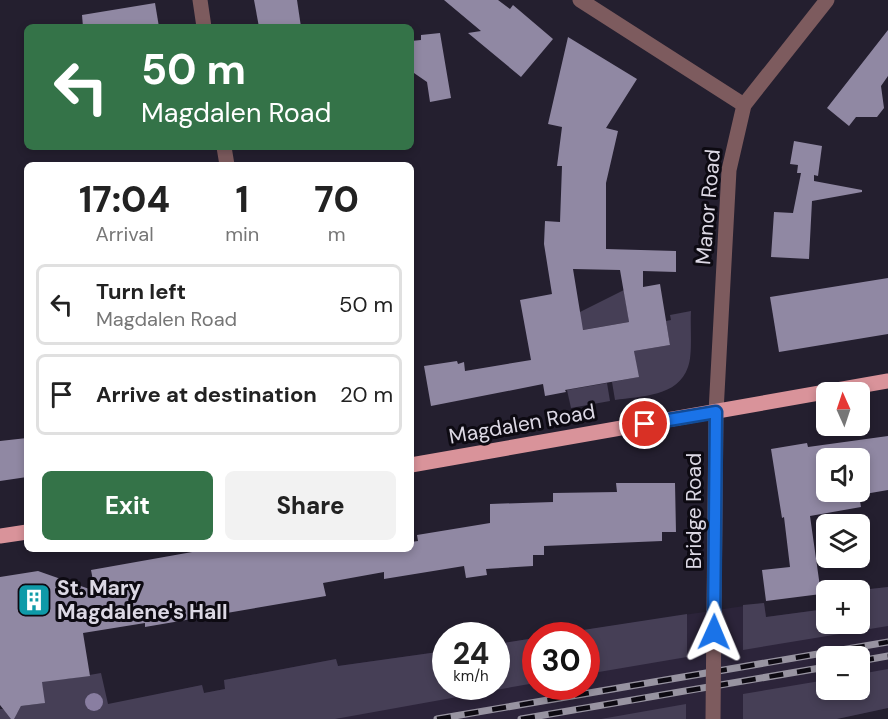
<!DOCTYPE html>
<html lang="en">
<head>
<meta charset="utf-8">
<style>
  :root { --surface:#fff; --page:#f2f2f2; --text:#222; --muted:#767676; --line:#e0e0e0; --accent:#347348 }
  body { margin:0; font-family:"DM Sans",sans-serif; background:var(--page); color:var(--text); height:100vh; display:flex; flex-direction:column; font-size:22px; white-space:nowrap }
  * { box-sizing:border-box; margin:0 }
  p { font-size:20px; color:var(--muted) }
  .icon { flex:none; width:33px; height:33px; fill:none; stroke:currentColor; stroke-width:2; stroke-linecap:round; stroke-linejoin:round }
  .map { position:relative; flex:1; overflow:hidden }
  .panel { position:absolute; left:24px; top:162px; width:390px; height:390px; display:flex; flex-direction:column; background:var(--surface); border-radius:9px; box-shadow:0 3px 9px #0003 }
  .panel>* { flex:none }
  .guide { position:absolute; left:24px; top:24px; width:390px; height:126px; border-radius:9px; box-shadow:0 3px 9px #0003; background:#347348; color:#fff; overflow:hidden }
  .needle { width:39px; rotate:357deg }
  .buttons { position:absolute; left:816px; top:382px; display:grid; gap:12px }
  .buttons a { display:grid; place-items:center; width:54px; height:54px; border-radius:9px; background:var(--surface); box-shadow:0 3px 9px #0003; font-size:30px }
  .speed { position:absolute; left:432px; top:622px; display:flex; gap:12px; font-size:30px; font-weight:700; text-align:center }
  .speed>* { display:grid; place-content:center; width:78px; height:78px; border-radius:50%; background:var(--surface); box-shadow:0 3px 9px #0003; line-height:1 }
  .speed small { font-size:15px; font-weight:400 }
  .speed .limit { border:9px solid #d22; background:#fff; color:#111 }
  .pin { position:absolute; display:grid; place-items:center; width:51px; height:51px; color:#fff; margin:-26px; border:3px solid #fff; border-radius:50%; box-shadow:0 2px 6px #0007 }
  .me { position:absolute; width:66px; margin:-33px; rotate:1deg; stroke-linejoin:round; filter:drop-shadow(0 0 4px #0008) }
  .turn { display:flex; align-items:center; gap:21px; height:126px; padding:0 18px; font-size:27px }
  .turn .icon { width:78px; height:78px; stroke-width:2.5 }
  .turn b { display:block; font-size:42px; line-height:51px }
  .eta { display:flex; justify-content:space-evenly; align-items:center; height:102px; text-align:center }
  .eta b { font-size:36px; font-weight:800; line-height:42px }
  .button { display:flex; gap:12px; margin-top:auto; padding:12px 18px }
  .button a { flex:1; height:69px; border-radius:9px; background:var(--accent); color:#fff; font-size:24px; font-weight:800; line-height:69px; text-align:center }
  .button a+a { background:var(--page); color:var(--text) }
  ul { padding:0; list-style:none }
  li { display:flex; align-items:center; gap:18px; height:81px; margin:0 12px 9px; padding:0 6px; border:3px solid var(--line); border-radius:9px }
  li div { flex:1 }
  li b { display:block; font-size:22px }
  li em { font-style:normal }
  .map>svg:first-child { display:block }
  .built { fill:#2c243a; fill-rule:evenodd }
  .green { fill:#463f56 }
  .building { fill:#9088a3; fill-rule:evenodd }
  .lines { fill:none; stroke-linecap:round; stroke-linejoin:round }
  .street { stroke:#7d5b5e; stroke-width:15 }
  .primary { stroke:#d9939a; stroke-width:15 }
  .rail-casing { stroke:#9894a1; stroke-width:7 }
  .rail { stroke:#0d0a12; stroke-width:4.5; stroke-dasharray:14; stroke-linecap:butt }
  .street-bridge { stroke:#7d5b5e; stroke-width:15 }
  .tree { fill:#897ea1 }
  .route-casing { stroke:#114b97; stroke-width:15 }
  .route { stroke:#1a73e8; stroke-width:10 }
  .labels { text-anchor:middle; dominant-baseline:central; stroke-width:6; stroke-linejoin:round; paint-order:stroke }
  .street-label { font-size:21px; fill:#dcd8e4; stroke:#0d0a12 }
  .poi-label { font-size:21px; font-weight:bold; fill:#dcd8e4; stroke:#0d0a12; text-anchor:start }
</style>
</head>
<body>
<div class="map">
<svg width="888" height="719" viewBox="0 0 888 719">
  <rect width="100%" height="100%" fill="#241f2f"/>
  <path class="built" d="M 888,587 L 888,708 L 836,719 L 110,719 L 159,694 L 202,685 L 204,693 L 225,689 L 224,680 L 336,659 L 338,666 L 445,651 L 446,687 L 496,687 L 497,644 L 535,638 L 536,687 L 586,687 L 586,636 L 544,636 L 764,603 L 766,617 L 826,609 L 826,624 L 860,624 L 860,591 L 852,591 ZM 826,657 L 860,657 L 860,690 L 826,690 Z"/>
  <g class="green">
    <path d="M 624,290 L 629,322 L 559,334 L 556,316 L 580,312 Z"/>
    <path d="M 691,311 C 690,326 693,355 688,367 C 678,397 641,396 615,400 L 612,382 L 638,377 L 634,351 L 670,345 L 666,321 L 671,320 L 670,315 Z"/>
    <path d="M 607,383 L 610,401 L 571,408 L 567,390 Z"/>
    <path d="M 888,587 L 888,626 L 743,650 L 743,605 L 764,603 L 766,617 L 826,609 L 826,624 L 860,624 L 860,591 L 852,591 Z"/>
    <path d="M 687,614 L 687,657 L 587,674 L 586,636 L 544,636 Z"/>
    <path d="M 535,638 L 535,683 L 335,719 L 0,719 L 0,709 L 3,709 L 8,714 L 17,713 L 21,706 L 44,703 L 41,675 L 66,679 L 101,673 L 108,704 L 202,685 L 204,693 L 225,689 L 224,680 L 336,659 L 338,666 L 445,651 L 446,687 L 496,687 L 497,644 Z"/>
    <path d="M 888,669 L 888,708 L 837,719 L 743,719 L 743,694 L 826,680 L 826,690 L 860,690 L 860,674 Z"/>
    <path d="M 686,704 L 686,719 L 601,719 Z"/>
  </g>
  <g class="building">
    <path d="M 254,0 L 297,0 L 301,27 L 259,27 Z"/>
    <path d="M 444,0 L 498,0 L 510,9 L 513,5 L 553,39 L 521,77 L 468,33 L 481,31 Z"/>
    <path d="M 155,3 L 159,27 L 83,27 L 82,15 Z"/>
    <path d="M 888,30 L 888,76 L 881,86 L 884,108 L 877,117 L 856,117 L 849,126 L 827,108 Z"/>
    <path d="M 440,33 L 451,98 L 430,102 L 427,82 L 414,73 L 411,41 L 421,40 L 421,35 Z"/>
    <path d="M 568,37 L 637,79 L 606,128 L 618,131 L 606,183 L 606,249 L 676,251 L 676,272 L 643,271 L 643,287 L 660,284 L 670,345 L 634,351 L 639,377 L 565,390 L 566,392 L 545,396 L 543,384 L 431,406 L 424,366 L 457,361 L 458,364 L 464,362 L 465,371 L 531,360 L 520,300 L 552,294 L 544,244 L 545,221 L 560,222 L 562,166 L 557,166 L 562,127 L 548,124 ZM 573,269 L 620,270 L 629,322 L 583,330 Z"/>
    <path d="M 794,141 L 822,146 L 818,176 L 814,175 L 814,181 L 862,190 L 862,192 L 812,201 L 809,259 L 771,257 L 774,212 L 793,213 L 801,173 L 797,173 L 798,165 L 790,164 Z"/>
    <path d="M 888,278 L 888,334 L 779,352 L 770,297 Z"/>
    <path d="M 888,436 L 888,490 L 859,495 L 861,507 L 810,516 L 821,594 L 766,601 L 762,570 L 790,567 L 784,517 L 782,518 L 771,449 L 807,443 L 808,447 ZM 826,459 L 860,459 L 860,492 L 826,492 Z"/>
    <path d="M 27,438 L 27,477 L 0,481 L 0,441 Z"/>
    <path d="M 616,483 L 675,483 L 676,532 L 662,532 L 662,541 L 544,546 L 544,555 L 533,555 L 533,566 L 486,569 L 487,575 L 466,578 L 464,566 L 384,579 L 384,572 L 323,583 L 326,596 L 145,627 L 145,623 L 83,633 L 90,676 L 42,682 L 45,703 L 21,706 L 14,719 L 11,719 L 0,705 L 0,577 L 38,571 L 95,591 L 91,570 L 209,549 L 411,549 L 411,542 L 418,541 L 417,535 L 490,523 L 490,504 L 553,502 L 553,493 L 617,492 Z"/>
  </g>
  <g class="lines">
    <g class="street">
      <path d="M 200,0 L 204,27"/>
      <path d="M 580,0 L 744,105"/>
      <path d="M 224,147 L 227,165"/>
      <path d="M 714,610 L 716,412 L 729,170 L 744,105 L 827,0"/>
    </g>
    <g class="primary">
      <path d="M 411,465 L 888,381"/>
      <path d="M 0,536 L 27,532"/>
    </g>
    <g class="rail-casing">
      <g id="rail">
        <path d="M 860,661 L 888,656"/>
        <path d="M 437,719 L 888,642"/>
        <path d="M 521,719 L 826,667"/>
      </g>
    </g>
    <use href="#rail" class="rail"/>
    <path class="street-bridge" d="M 713,719 L 714,610"/>
  </g>
  <circle class="tree" cx="94" cy="702" r="9"/>
  <g class="lines">
    <g class="route-casing">
      <path id="route" d="M 645,424 L 716,412 L 714,632"/>
    </g>
    <use href="#route" class="route"/>
  </g>
  <defs>
    <g id="building-square" transform="scale(1.725)"><rect x="-9" y="-9" width="18" height="18" rx="4" fill="#0f9aa8" stroke="#0d0a12"/><path d="M-4-6H4V6H1V3H-1V6H-4ZM-2.5-4.3h1.7v1.8h-1.7ZM.8-4.3h1.7v1.8H.8ZM-2.5-1h1.7V.8h-1.7ZM.8-1h1.7V.8H.8Z" fill="#fff"/></g>
  </defs>
  <g fill-rule="evenodd">
    <use href="#building-square" x="34" y="600"/>
  </g>
  <g class="labels">
    <g class="street-label">
      <text transform="translate(708 207) rotate(-85)">Manor Road</text>
      <text transform="translate(522 424) rotate(-10)">Magdalen Road</text>
      <text transform="translate(694 511) rotate(-90)">Bridge Road</text>
    </g>
    <g class="poi-label">
      <text x="57" y="588">St. Mary<tspan x="57" dy="24">Magdalene's Hall</tspan></text>
    </g>
  </g>
</svg>
<div class="buttons">
<a><svg class="needle" viewBox="-14 -14 28 28"><path d="M0-13l5 13h-10z" fill="#e53935"/><path d="M0 13l5-13h-10z" fill="#767676"/></svg></a>
<a><svg class="icon" aria-label="sound" viewBox="0 0 24 24"><path d="M4 9h4l5-4v14l-5-4H4zM17 9q2 3 0 6"/></svg></a>
<a><svg class="icon" aria-label="layers" viewBox="0 0 24 24"><path d="M12 4l9 5-9 5-9-5zM3 14l9 5 9-5"/></svg></a>
<a>+</a>
<a>−</a>
</div>
<div class="speed"><div>24<small>km/h</small></div><div class="limit">30</div></div>
<div class="pin" style="left:645px;top:424px;background:#d93025"><svg class="icon" aria-label="arrive" viewBox="0 0 24 24"><path d="M6 21V4h12l-3 4 3 4H6"/></svg></div>
<svg class="me" style="left:714px;top:632px" viewBox="-20 -20 40 40"><path d="M0-17L14 15 0 8-14 15z" fill="#1a73e8" stroke="#fff" stroke-width="4"/></svg>
<div class="guide">
<div class="turn"><svg class="icon" aria-label="left" viewBox="0 0 24 24"><path d="M17 20v-9H6M10 6l-5 5 5 5"/></svg><div><b>50 m</b>Magdalen Road</div></div>
</div>
<section class="panel">
<div class="eta">
<div><b>17:04</b><p>Arrival</p></div>
<div><b>1</b><p>min</p></div>
<div><b>70</b><p>m</p></div>
</div>
<ul>
<li><svg class="icon" aria-label="left" viewBox="0 0 24 24"><path d="M17 20v-9H6M10 6l-5 5 5 5"/></svg><div><b>Turn left</b><p>Magdalen Road</p></div><em>50 m</em></li>
<li><svg class="icon" aria-label="arrive" viewBox="0 0 24 24"><path d="M6 21V4h12l-3 4 3 4H6"/></svg><div><b>Arrive at destination</b></div><em>20 m</em></li>
</ul>
<div class="button"><a>Exit</a><a>Share</a></div>
</section>
</div>
</body>
</html>
